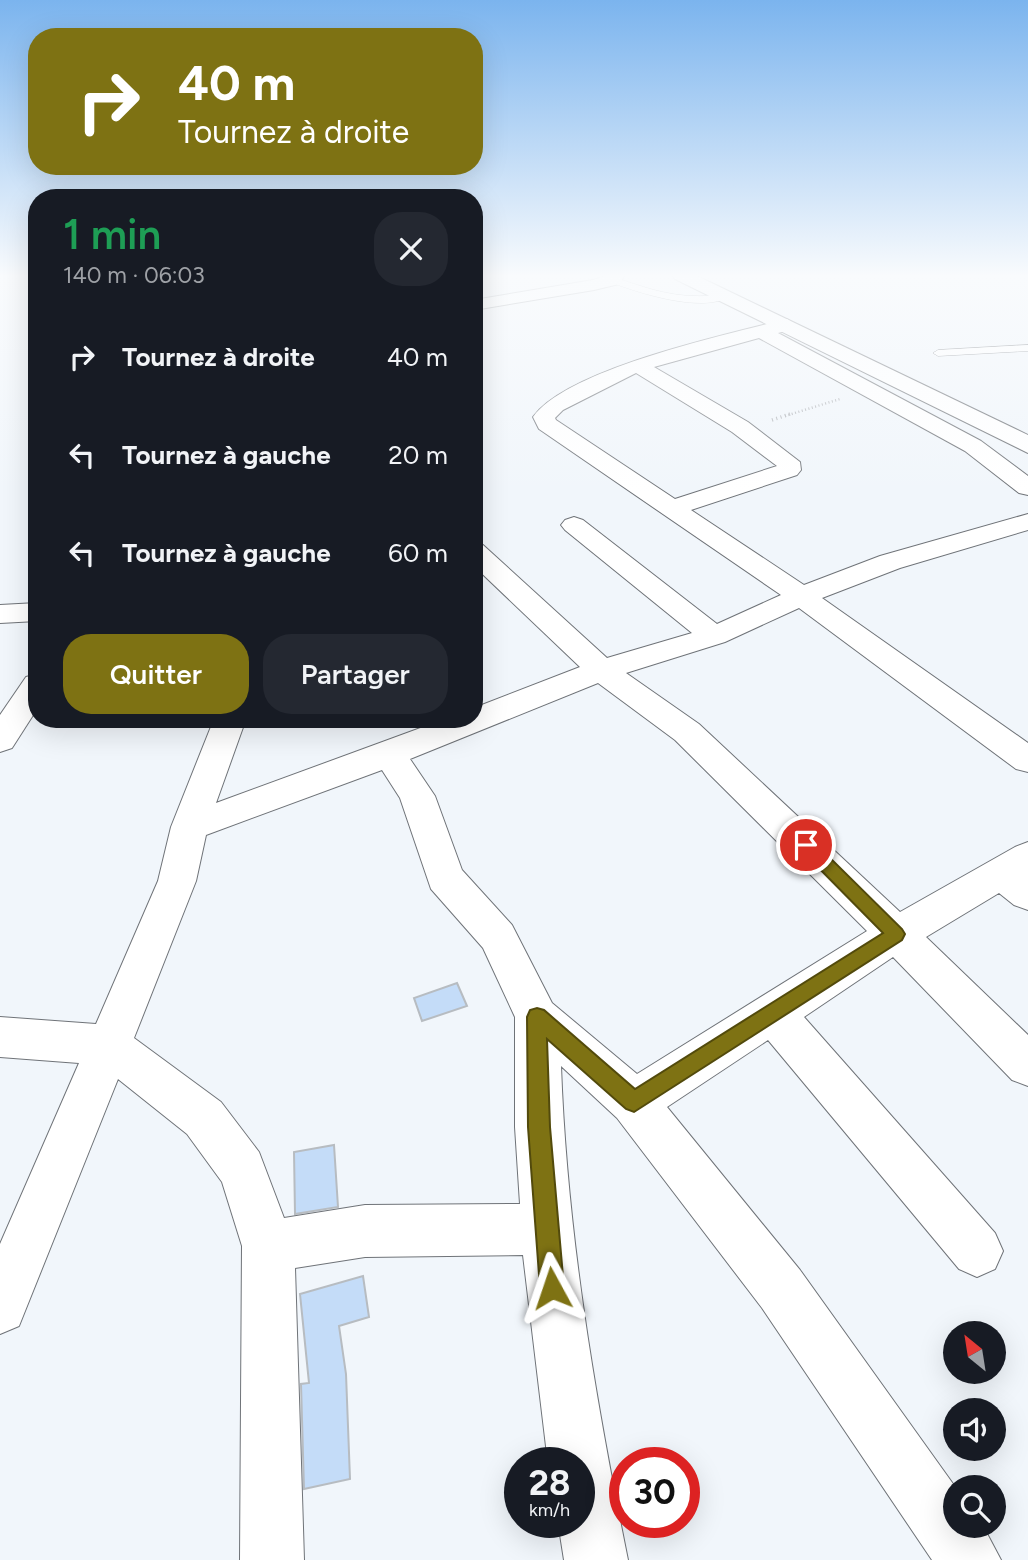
<!DOCTYPE html>
<html lang="fr">
<head>
<meta charset="utf-8">
<style>
  :root { --surface:#171b24; --page:#242831; --text:#f1f3f6; --muted:#9ea1a6; --accent:#7e7213 }
  body { margin:0; font-family:Figtree,sans-serif; background:var(--page); color:var(--text); height:100vh; display:flex; flex-direction:column; font-size:26px; white-space:nowrap }
  * { box-sizing:border-box; margin:0 }
  p { font-size:23px; color:var(--muted) }
  .icon { flex:none; width:38px; height:38px; fill:none; stroke:currentColor; stroke-width:2; stroke-linecap:round; stroke-linejoin:round }
  .map { position:relative; flex:1; overflow:hidden }
  .side { position:absolute; left:28px; top:189px; width:455px; height:539px; display:flex; flex-direction:column; background:var(--surface); border-radius:28px; box-shadow:0 7px 28px #0002 }
  .side>* { flex:none }
  .banner { position:absolute; left:28px; top:28px; width:455px; height:147px; border-radius:28px; box-shadow:0 7px 28px #0002; background:#7e7213; color:#fff; overflow:hidden }
  .needle { width:46px; rotate:330deg }
  .buttons { position:absolute; left:943px; top:1321px; display:grid; gap:14px }
  .buttons a { display:grid; place-items:center; width:63px; height:63px; border-radius:50%; background:var(--surface); box-shadow:0 7px 28px #0002; font-size:35px }
  .speed { position:absolute; left:504px; top:1447px; display:flex; gap:14px; font-size:35px; font-weight:700; text-align:center }
  .speed>* { display:grid; place-content:center; width:91px; height:91px; border-radius:50%; background:var(--surface); box-shadow:0 7px 28px #0002; line-height:1 }
  .speed small { font-size:18px; font-weight:400 }
  .speed .limit { border:10px solid #d22; background:#fff; color:#111 }
  .pin { position:absolute; display:grid; place-items:center; width:60px; height:60px; color:#fff; margin:-30px; border:4px solid #fff; border-radius:50%; box-shadow:0 2px 7px #0007 }
  .me { position:absolute; width:77px; margin:-38px; rotate:355deg; stroke-linejoin:round; filter:drop-shadow(0 0 5px #0008) }
  .turn { display:flex; align-items:center; gap:24px; height:147px; padding:0 35px; font-size:32px }
  .turn .icon { width:91px; height:91px; stroke-width:2.5 }
  .turn b { display:block; font-size:49px; line-height:60px }
  .round { display:grid; place-items:center; flex:none; width:74px; height:74px; border-radius:28px; background:var(--page) }
  .headline { display:flex; align-items:center; justify-content:space-between; height:119px; padding:0 35px }
  h1 { font-size:42px; font-weight:600; line-height:52px; color:#1e9e55 }
  .primary-button { display:flex; gap:14px; margin-top:auto; padding:14px 35px }
  .primary-button a { flex:1; height:80px; border-radius:28px; background:var(--accent); color:#fff; font-size:28px; font-weight:600; line-height:80px; text-align:center }
  .primary-button a+a { background:var(--page); color:var(--text) }
  ul { padding:0; list-style:none }
  li { display:flex; align-items:center; gap:21px; height:98px; padding:0 35px }
  li div { flex:1 }
  li b { display:block; font-size:26px }
  li em { font-style:normal }
  .map>svg:first-child { display:block }
  .building { fill:#c4dcf8; stroke:#b7bcc1; stroke-width:2 }
  .lines { fill:none; stroke-linecap:round; stroke-linejoin:round }
  .lane-casing { stroke:#6f7378; stroke-width:1 }
  .street-casing { stroke:#6f7378; stroke-width:2 }
  .highway-casing { stroke:#6f7378; stroke-width:2 }
  .path-far1 { stroke:#aeb1b5; stroke-width:2.5; stroke-dasharray:1 2.5; stroke-linecap:butt }
  .path { stroke:#aeb1b5; stroke-width:3.5; stroke-dasharray:1 3.5; stroke-linecap:butt }
  .lane { fill:#fff; fill-rule:evenodd }
  .street { fill:#fff; fill-rule:evenodd }
  .highway { fill:#fff; fill-rule:evenodd }
  .route { fill:#7e7213; stroke:#524a0c; stroke-width:2 }
</style>
</head>
<body>
<div class="map">
<svg width="1028" height="1560" viewBox="0 0 1028 1560">
  <rect width="100%" height="100%" fill="#f1f6fb"/>
  <g class="building">
    <path d="M 457,983 L 467,1006 L 422,1021 L 414,998 Z"/>
    <path d="M 334,1145 L 338,1207 L 295,1214 L 294,1152 Z"/>
    <path d="M 363,1276 L 369,1317 L 339,1326 L 346,1374 L 350,1479 L 304,1489 L 301,1384 L 309,1383 L 300,1294 Z"/>
  </g>
  <g class="lines">
    <g class="lane-casing">
      <g id="lane">
        <path d="M 613,277 C 641,286 666,296 696,296 C 707,297 721,292 729,297 C 701,313 639,293 610,282 Z"/>
        <path d="M 1028,345 L 1028,351 L 938,356 L 933,353 L 938,350 Z"/>
      </g>
    </g>
    <g class="street-casing">
      <g id="street">
        <path d="M 609,275 L 625,275 L 619,284 L 594,290 L 474,310 L 474,300 L 593,280 Z"/>
        <path d="M 787,319 L 796,325 L 794,329 L 778,333 L 981,441 L 1028,476 L 1028,495 L 1019,493 L 965,451 L 759,338 L 654,367 L 748,422 L 800,462 L 801,470 L 797,475 L 691,510 L 804,585 L 880,556 L 1028,514 L 1028,530 L 900,568 L 822,598 L 1028,743 L 1028,772 L 1016,769 L 799,608 L 725,642 L 626,673 L 699,724 L 900,912 L 1015,847 L 1028,842 L 1028,910 L 1014,905 L 999,893 L 926,937 L 1028,1035 L 1028,1086 L 1012,1080 L 893,957 L 804,1017 L 995,1233 L 1003,1251 L 995,1269 L 977,1277 L 959,1269 L 768,1040 L 667,1107 L 800,1270 L 956,1488 L 956,1526 L 983,1526 L 1001,1560 L 932,1560 L 762,1308 L 617,1118 L 561,1066 C 567,1233 595,1397 628,1560 L 564,1560 L 558,1522 L 579,1522 L 579,1463 L 548,1463 L 523,1255 L 365,1257 L 295,1268 L 304,1560 L 240,1560 L 242,1246 L 222,1182 L 187,1134 L 118,1079 L 19,1326 L 0,1334 L 0,1244 L 79,1063 L 0,1057 L 0,1017 L 96,1024 L 158,881 L 171,827 L 214,719 L 246,719 L 216,803 L 445,719 L 474,719 L 474,708 L 580,667 L 474,566 L 474,543 L 483,545 L 607,658 L 692,633 L 565,530 L 561,525 L 565,520 L 574,517 L 583,520 L 717,624 L 781,595 L 539,429 L 533,417 C 567,369 728,334 787,319 ZM 636,373 L 732,432 L 777,466 L 675,499 L 556,420 L 555,418 L 563,410 ZM 598,683 L 675,740 L 867,931 L 637,1074 L 552,1003 L 512,925 L 462,870 L 435,796 L 410,759 ZM 382,770 L 400,798 L 431,889 L 483,948 L 515,1017 L 515,1127 L 520,1204 L 365,1205 L 284,1218 L 259,1152 L 221,1102 L 134,1038 L 196,881 L 206,835 Z"/>
        <path d="M 37,603 L 37,621 L 0,623 L 0,605 Z"/>
        <path d="M 37,674 L 37,709 L 12,748 L 0,752 L 0,715 L 26,677 Z"/>
      </g>
    </g>
    <g class="highway-casing">
      <path id="highway" d="M 672,275 L 695,275 L 1028,435 L 1028,453 L 675,279 Z"/>
    </g>
    <path class="path-far1" d="M 785,416 L 840,399"/>
    <path class="path" d="M 772,420 L 790,414"/>
    <use href="#lane" class="lane"/>
    <use href="#street" class="street"/>
    <use href="#highway" class="highway"/>
  </g>
  <linearGradient id="sky" x2="0" y2="1"><stop stop-color="#7bb4ee"/><stop offset="0.56" stop-color="#f9fbfd"/><stop offset="1" stop-color="#f9fbfd" stop-opacity="0"/></linearGradient>
  <rect width="1028" height="493" fill="url(#sky)"/>
  <path class="route" d="M 806,838 L 812,840 L 902,929 L 905,934 L 902,940 L 634,1112 L 626,1109 L 547,1039 L 550,1127 L 564,1288 L 561,1296 L 552,1300 L 544,1296 L 540,1288 L 528,1127 L 527,1017 L 530,1010 L 537,1008 L 544,1010 L 635,1089 L 883,933 L 800,849 L 797,845 L 800,840 Z"/>
</svg>
<div class="buttons">
<a><svg class="needle" viewBox="-14 -14 28 28"><path d="M0-13l5 13h-10z" fill="#e53935"/><path d="M0 13l5-13h-10z" fill="#9ea1a6"/></svg></a>
<a><svg class="icon" aria-label="sound" viewBox="0 0 24 24"><path d="M4 9h4l5-4v14l-5-4H4zM17 9q2 3 0 6"/></svg></a>
<a><svg class="icon" aria-label="search" viewBox="0 0 24 24"><circle cx="10" cy="10" r="6"/><path d="M15 15l6 6"/></svg></a>
</div>
<div class="speed"><div>28<small>km/h</small></div><div class="limit">30</div></div>
<div class="pin" style="left:806px;top:845px;background:#d93025"><svg class="icon" aria-label="arrive" viewBox="0 0 24 24"><path d="M6 21V4h12l-3 4 3 4H6"/></svg></div>
<svg class="me" style="left:552px;top:1288px" viewBox="-20 -20 40 40"><path d="M0-17L14 15 0 8-14 15z" fill="#7e7213" stroke="#fff" stroke-width="4"/></svg>
<div class="banner">
<div class="turn"><svg class="icon" aria-label="right" viewBox="0 0 24 24"><path d="M7 20v-9h11M14 6l5 5-5 5"/></svg><div><b>40 m</b>Tournez à droite</div></div>
</div>
<section class="side">
<div class="headline"><div><h1>1 min</h1><p>140 m · 06:03</p></div><a class="round"><svg class="icon" aria-label="close" viewBox="0 0 24 24"><path d="M6 6l12 12M18 6L6 18"/></svg></a></div>
<ul>
<li><svg class="icon" aria-label="right" viewBox="0 0 24 24"><path d="M7 20v-9h11M14 6l5 5-5 5"/></svg><div><b>Tournez à droite</b></div><em>40 m</em></li>
<li><svg class="icon" aria-label="left" viewBox="0 0 24 24"><path d="M17 20v-9H6M10 6l-5 5 5 5"/></svg><div><b>Tournez à gauche</b></div><em>20 m</em></li>
<li><svg class="icon" aria-label="left" viewBox="0 0 24 24"><path d="M17 20v-9H6M10 6l-5 5 5 5"/></svg><div><b>Tournez à gauche</b></div><em>60 m</em></li>
</ul>
<div class="primary-button"><a>Quitter</a><a>Partager</a></div>
</section>
</div>
</body>
</html>
